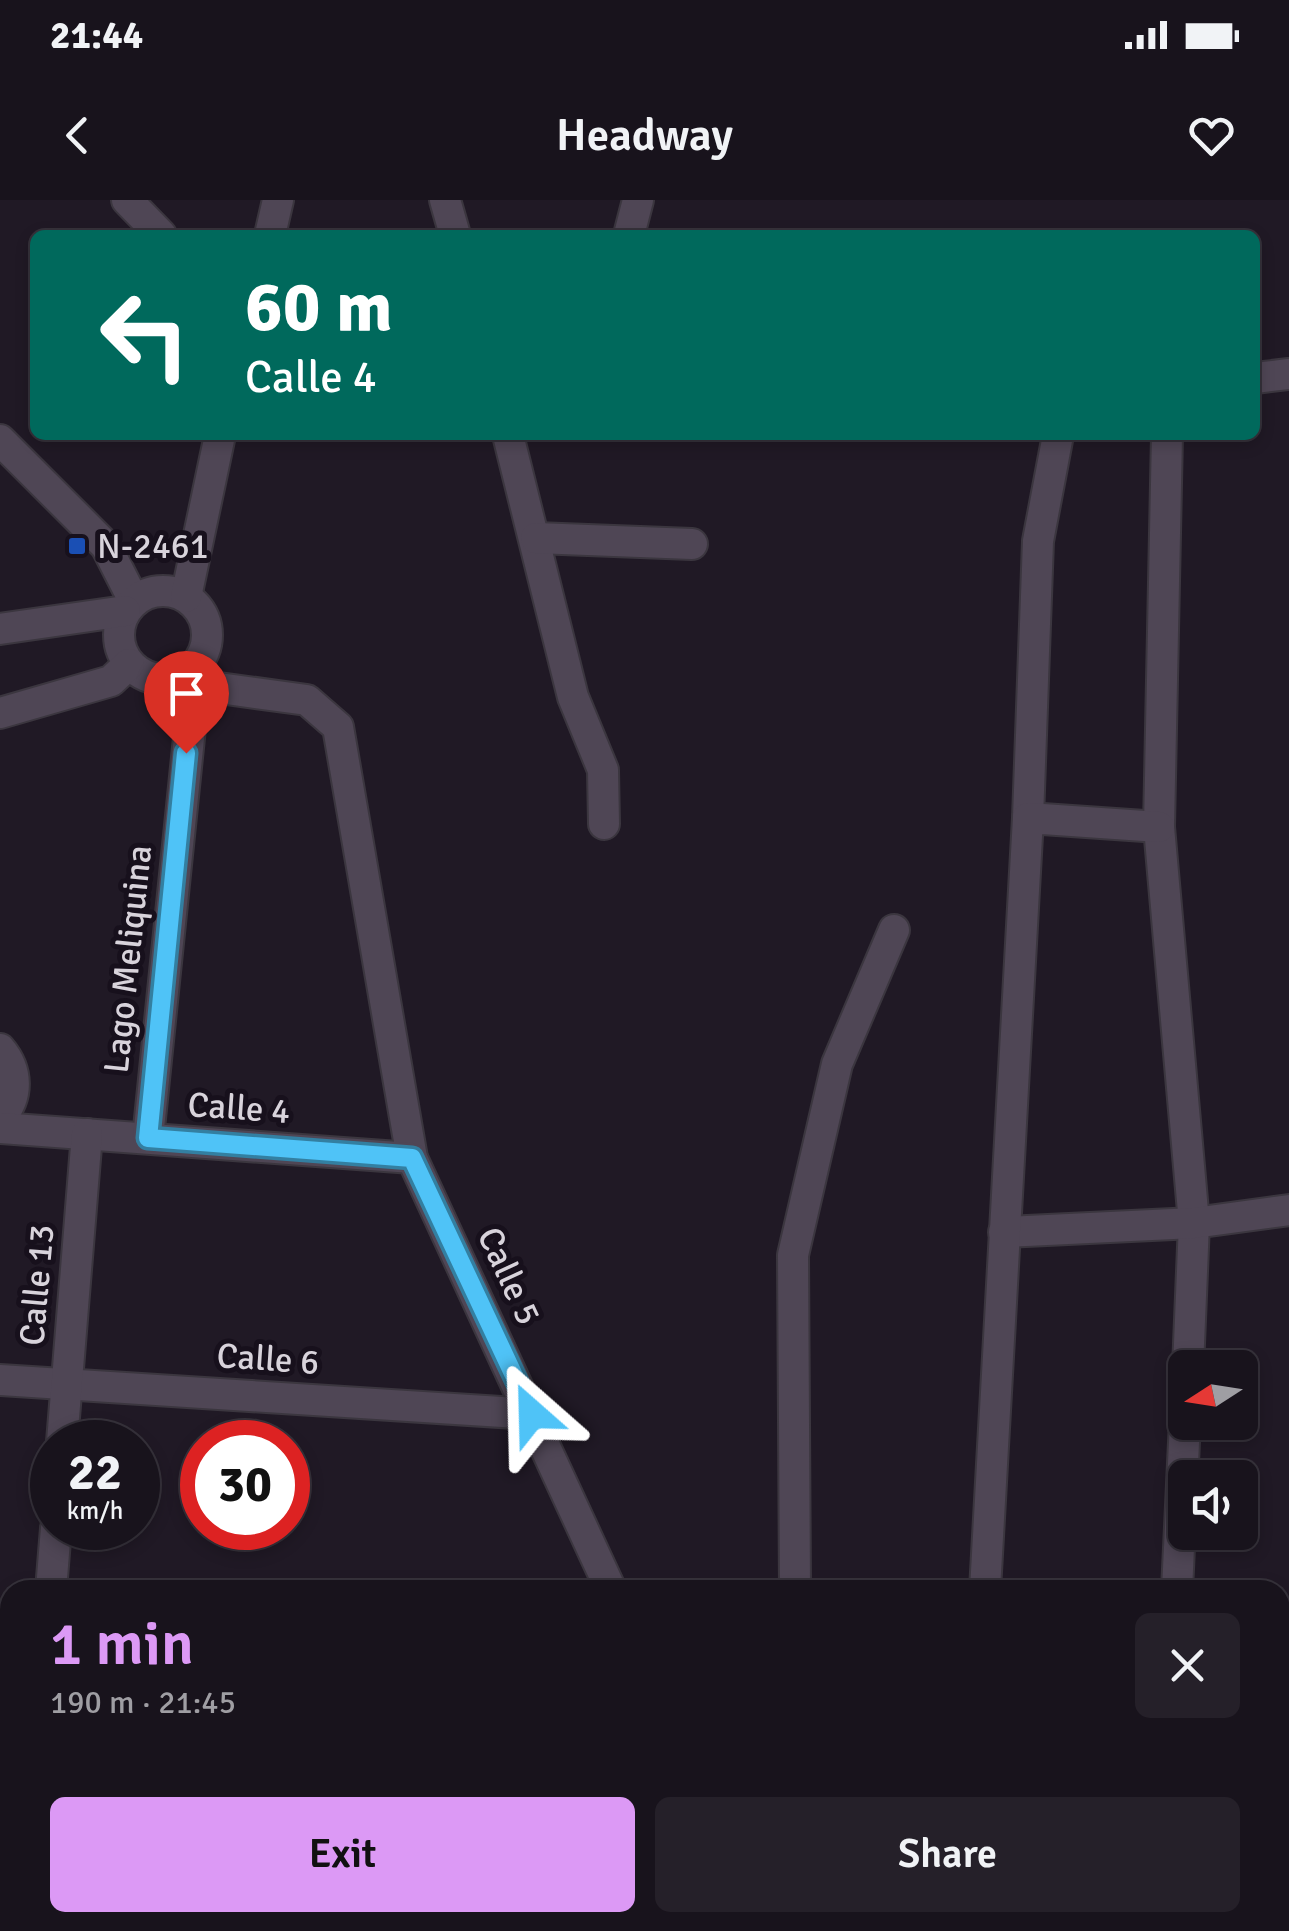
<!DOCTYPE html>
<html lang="en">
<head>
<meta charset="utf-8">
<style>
  :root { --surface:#18131c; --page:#252029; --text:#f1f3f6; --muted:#9f9ea3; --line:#36323b; --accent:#dc99f5 }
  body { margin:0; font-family:Signika,sans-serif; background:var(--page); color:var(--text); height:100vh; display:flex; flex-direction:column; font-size:38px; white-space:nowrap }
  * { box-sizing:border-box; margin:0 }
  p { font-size:32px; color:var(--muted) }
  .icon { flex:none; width:55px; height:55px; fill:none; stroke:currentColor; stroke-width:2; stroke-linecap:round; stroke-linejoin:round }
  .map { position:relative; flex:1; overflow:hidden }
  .panel { position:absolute; left:0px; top:1380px; width:1290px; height:352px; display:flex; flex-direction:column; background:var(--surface); border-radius:30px 30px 0 0; box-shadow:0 5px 15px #0003,0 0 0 2px var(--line) }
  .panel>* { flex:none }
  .banner { position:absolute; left:30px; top:30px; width:1230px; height:210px; border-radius:15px; box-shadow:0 5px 15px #0003,0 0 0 2px var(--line); background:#00695c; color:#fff; overflow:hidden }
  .needle { width:65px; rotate:258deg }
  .fabs { position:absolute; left:1168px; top:1150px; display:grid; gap:20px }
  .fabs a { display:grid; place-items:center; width:90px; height:90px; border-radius:15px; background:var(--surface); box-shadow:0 5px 15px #0003,0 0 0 2px var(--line); font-size:50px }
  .speed { position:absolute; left:30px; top:1220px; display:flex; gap:20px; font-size:50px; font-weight:700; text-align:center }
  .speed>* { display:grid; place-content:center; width:130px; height:130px; border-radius:50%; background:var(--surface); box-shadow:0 5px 15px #0003,0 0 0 2px var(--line); line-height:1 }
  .speed small { font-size:25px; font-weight:400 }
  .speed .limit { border:15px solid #d22; background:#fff; color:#111 }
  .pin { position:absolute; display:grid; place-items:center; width:85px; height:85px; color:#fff; margin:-102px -42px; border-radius:50% 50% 50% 0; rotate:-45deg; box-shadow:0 0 10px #0007 }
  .pin .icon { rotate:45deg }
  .me { position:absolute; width:110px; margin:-55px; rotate:335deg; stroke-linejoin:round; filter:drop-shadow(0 0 8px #0008) }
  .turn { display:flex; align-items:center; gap:35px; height:210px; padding:0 50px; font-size:45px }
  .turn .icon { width:130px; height:130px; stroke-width:2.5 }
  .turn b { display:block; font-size:70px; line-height:85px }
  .round { display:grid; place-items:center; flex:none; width:105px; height:105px; border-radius:15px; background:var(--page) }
  .summary { display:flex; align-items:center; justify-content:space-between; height:170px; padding:0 50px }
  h1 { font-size:60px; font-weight:600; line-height:75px; color:var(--accent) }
  .cta { display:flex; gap:20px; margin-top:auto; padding:20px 50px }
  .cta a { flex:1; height:115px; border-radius:15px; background:var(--accent); color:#111; font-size:40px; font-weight:600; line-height:115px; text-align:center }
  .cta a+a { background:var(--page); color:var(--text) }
  .status { display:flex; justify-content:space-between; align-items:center; height:70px; padding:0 50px; background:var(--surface); direction:ltr }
  .status svg { height:28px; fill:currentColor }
  header { display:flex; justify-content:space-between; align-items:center; height:130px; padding:0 50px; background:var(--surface); font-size:45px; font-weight:600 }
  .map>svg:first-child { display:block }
  .green { fill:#303f02 }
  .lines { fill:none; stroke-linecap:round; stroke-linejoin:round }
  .minor-casing { stroke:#3b363f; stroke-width:34 }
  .minor { stroke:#4f4655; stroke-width:30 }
  .route-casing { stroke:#337fa1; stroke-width:25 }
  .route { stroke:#4fc3f7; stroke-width:18 }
  .transit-dot { fill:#1a4fb4; stroke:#17101c; stroke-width:4 }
  .labels { text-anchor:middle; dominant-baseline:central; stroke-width:10; stroke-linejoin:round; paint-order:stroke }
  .poi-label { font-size:35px; fill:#d8d3db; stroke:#17101c; text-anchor:start }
  .street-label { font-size:35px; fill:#d8d3db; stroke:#17101c }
</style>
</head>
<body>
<div class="status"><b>21:44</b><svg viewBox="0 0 49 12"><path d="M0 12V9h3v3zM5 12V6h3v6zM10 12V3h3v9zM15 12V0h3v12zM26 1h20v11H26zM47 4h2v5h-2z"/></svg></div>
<header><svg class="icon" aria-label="back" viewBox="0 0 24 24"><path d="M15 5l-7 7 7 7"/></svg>Headway<svg class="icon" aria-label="heart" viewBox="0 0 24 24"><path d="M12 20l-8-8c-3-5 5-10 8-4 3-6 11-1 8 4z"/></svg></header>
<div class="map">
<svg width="1289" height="1731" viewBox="0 0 1289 1731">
  <rect width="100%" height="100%" fill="#201925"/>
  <path class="green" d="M 757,1723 L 1035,1722 L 1090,1731 L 757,1731 Z"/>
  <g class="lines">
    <g class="minor-casing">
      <g id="minor">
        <path d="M 127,0 L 161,35"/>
        <path d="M 445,0 L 455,35"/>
        <path d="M 270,35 L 278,0"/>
        <path d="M 629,35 L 638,0"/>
        <path d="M 1255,178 L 1289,174"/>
        <path d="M 508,235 L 573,497 L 603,570 L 604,624"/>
        <path d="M 1167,235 L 1159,627 L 1194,1023 L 1188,1168"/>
        <path d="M 0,240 L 106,346 L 134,401"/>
        <path d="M 536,338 L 692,344"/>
        <circle cx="163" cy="435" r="44"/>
        <path d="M 186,397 L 220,235"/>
        <path d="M 0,429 L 125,411"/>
        <path d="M 194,489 L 219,488 L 307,500 L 338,527 L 412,958 L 611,1390"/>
        <path d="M 0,513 L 111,481 L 129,464"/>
        <path d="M 1028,618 L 1038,341 L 1058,235"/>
        <path d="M 0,849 C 18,870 19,897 0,918"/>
        <path d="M 0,928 L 412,958"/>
        <path d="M 148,938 L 194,489 L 191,469"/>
        <path d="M 1004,1032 L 1194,1023 L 1289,1010"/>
        <path d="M 0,1180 L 532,1214"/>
        <path d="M 62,1242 L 87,934"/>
        <path d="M 51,1390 L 56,1328"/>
        <path d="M 795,1390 L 793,1055 L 837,864 L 894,730"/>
        <path d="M 985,1390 L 1028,618 L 1159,627"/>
        <path d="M 1177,1390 L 1185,1221"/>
        <path d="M 0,1434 L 10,1435"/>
        <path d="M 0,1647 L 10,1658"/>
        <path d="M 1280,1715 L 1289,1717"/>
        <path d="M 70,1722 L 78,1731"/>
        <path d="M 724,1731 L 725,1722"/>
      </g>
    </g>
    <use href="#minor" class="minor"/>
  </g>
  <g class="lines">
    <g class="route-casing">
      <path id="route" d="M 186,553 L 148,938 L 412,958 L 532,1214"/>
    </g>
    <use href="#route" class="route"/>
  </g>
  <rect class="transit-dot" x="67" y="336" width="20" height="20" rx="5"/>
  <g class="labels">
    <g class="poi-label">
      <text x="97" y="346">N-2461</text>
    </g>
    <g class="street-label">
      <text transform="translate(128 759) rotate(-84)">Lago Meliquina</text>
      <text transform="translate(239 908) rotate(4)">Calle 4</text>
      <text transform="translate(509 1076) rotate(65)">Calle 5</text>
      <text transform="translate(37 1085) rotate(-85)">Calle 13</text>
      <text transform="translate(268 1159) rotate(4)">Calle 6</text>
    </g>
  </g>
</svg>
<div class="fabs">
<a><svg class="needle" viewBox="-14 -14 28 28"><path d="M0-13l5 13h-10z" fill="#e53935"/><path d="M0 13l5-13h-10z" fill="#9f9ea3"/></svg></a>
<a><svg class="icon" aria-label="sound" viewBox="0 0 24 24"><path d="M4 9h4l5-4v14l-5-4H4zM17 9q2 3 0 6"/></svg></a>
</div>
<div class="speed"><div>22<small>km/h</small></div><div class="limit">30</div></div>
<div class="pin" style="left:186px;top:553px;background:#d93025"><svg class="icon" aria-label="arrive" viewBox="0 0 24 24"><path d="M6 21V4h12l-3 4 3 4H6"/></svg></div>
<svg class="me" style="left:532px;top:1214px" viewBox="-20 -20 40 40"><path d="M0-17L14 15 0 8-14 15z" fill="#4fc3f7" stroke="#fff" stroke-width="4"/></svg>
<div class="banner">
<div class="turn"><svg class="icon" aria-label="left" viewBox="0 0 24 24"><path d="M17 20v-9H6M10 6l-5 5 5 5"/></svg><div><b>60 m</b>Calle 4</div></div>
</div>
<section class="panel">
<div class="summary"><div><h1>1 min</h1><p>190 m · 21:45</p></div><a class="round"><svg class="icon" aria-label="close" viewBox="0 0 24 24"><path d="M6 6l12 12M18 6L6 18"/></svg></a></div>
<div class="cta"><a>Exit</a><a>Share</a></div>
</section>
</div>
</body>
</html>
